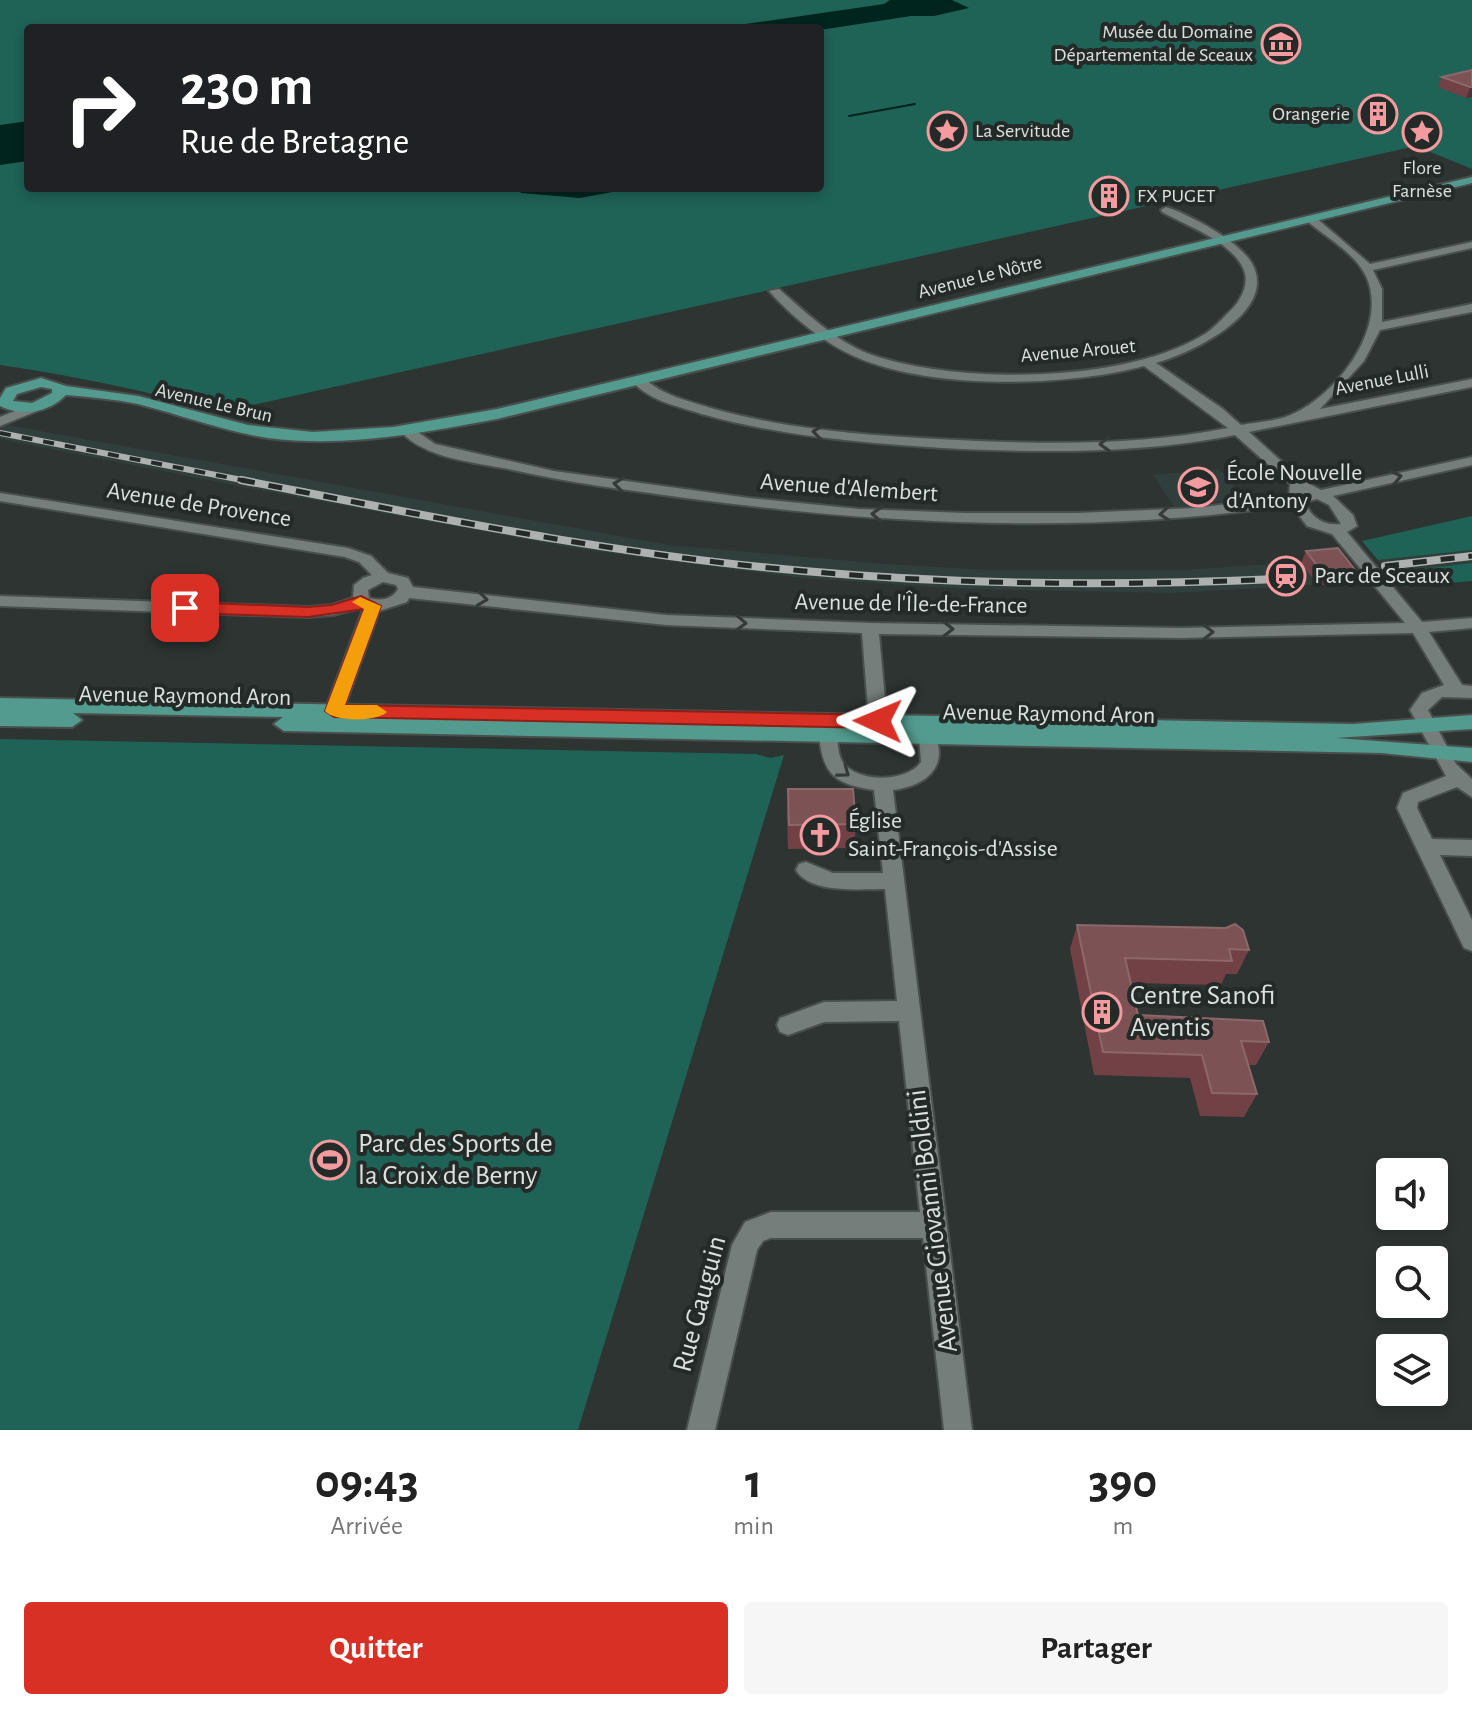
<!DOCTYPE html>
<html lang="fr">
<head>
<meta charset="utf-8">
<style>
  :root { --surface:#fff; --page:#f6f6f6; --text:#222; --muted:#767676; --accent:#d93025 }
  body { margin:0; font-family:"Alegreya Sans",sans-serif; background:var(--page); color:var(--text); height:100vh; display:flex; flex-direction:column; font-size:30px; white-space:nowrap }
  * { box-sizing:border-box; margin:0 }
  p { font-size:26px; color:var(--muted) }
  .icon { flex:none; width:44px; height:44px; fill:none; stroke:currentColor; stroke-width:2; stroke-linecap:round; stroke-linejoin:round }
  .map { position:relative; height:1430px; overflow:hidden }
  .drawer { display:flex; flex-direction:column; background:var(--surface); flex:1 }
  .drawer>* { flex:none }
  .hud { position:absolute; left:24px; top:24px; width:800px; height:168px; border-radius:8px; box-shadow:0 4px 12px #0003; background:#202124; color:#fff; overflow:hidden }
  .fabs { position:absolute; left:1376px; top:1158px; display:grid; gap:16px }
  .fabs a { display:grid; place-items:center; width:72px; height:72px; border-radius:8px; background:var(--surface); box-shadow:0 4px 12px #0003; font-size:40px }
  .pin { position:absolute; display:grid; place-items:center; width:68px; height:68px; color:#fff; margin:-34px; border-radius:16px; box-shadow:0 4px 12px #0006 }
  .me { position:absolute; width:88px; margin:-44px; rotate:271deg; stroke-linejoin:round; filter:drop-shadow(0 0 6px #0008) }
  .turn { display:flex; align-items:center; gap:28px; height:168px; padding:0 24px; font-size:36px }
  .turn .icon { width:104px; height:104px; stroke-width:2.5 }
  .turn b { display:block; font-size:56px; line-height:68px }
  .eta { display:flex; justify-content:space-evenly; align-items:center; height:136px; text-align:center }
  .eta b { font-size:48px; font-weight:700; line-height:56px }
  .action { display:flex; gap:16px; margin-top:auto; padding:16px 24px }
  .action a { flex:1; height:92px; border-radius:8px; background:var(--accent); color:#fff; font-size:32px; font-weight:700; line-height:92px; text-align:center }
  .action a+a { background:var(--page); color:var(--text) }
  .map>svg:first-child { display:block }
  .built { fill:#313f3c }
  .green { fill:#1f6256; fill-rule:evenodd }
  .water { fill:#00241e }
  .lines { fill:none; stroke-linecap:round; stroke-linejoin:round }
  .stream { stroke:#00241e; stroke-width:2 }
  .minor-casing { stroke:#494f4d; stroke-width:4 }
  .major-casing { stroke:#494f4d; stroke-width:4 }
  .minor { fill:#767e7c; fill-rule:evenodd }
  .major { fill:#529b8e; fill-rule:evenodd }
  .rail-far1-casing { stroke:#adb2b0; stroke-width:6 }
  .rail-casing { stroke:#adb2b0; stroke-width:8 }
  .rail-far1 { stroke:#242a28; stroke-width:4; stroke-dasharray:11; stroke-linecap:butt }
  .rail { stroke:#242a28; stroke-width:5; stroke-dasharray:14; stroke-linecap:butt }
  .wall { fill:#714145 }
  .shaded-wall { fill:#513536 }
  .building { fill:#7d5255; stroke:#8c686b; stroke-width:2 }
  .oneway { stroke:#343b39 }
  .route { fill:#d93025; stroke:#8d1f18; stroke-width:2 }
  .slow { fill:#f59e0b }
  .labels { text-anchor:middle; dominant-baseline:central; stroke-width:8; stroke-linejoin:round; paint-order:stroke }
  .far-poi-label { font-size:20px; fill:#dce0df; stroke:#242a28; text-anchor:end }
  .far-street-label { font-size:20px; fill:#dce0df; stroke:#242a28 }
  .poi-label { font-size:24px; fill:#dce0df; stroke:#242a28; text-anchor:start }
  .street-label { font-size:24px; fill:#dce0df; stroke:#242a28 }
  .near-poi-label { font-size:28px; fill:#dce0df; stroke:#242a28; text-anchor:start }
  .near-street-label { font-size:28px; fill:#dce0df; stroke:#242a28 }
</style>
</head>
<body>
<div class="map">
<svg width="1472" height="1430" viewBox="0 0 1472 1430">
  <rect width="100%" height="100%" fill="#2d3432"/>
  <g class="built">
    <path d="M 7,425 L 669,545 L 886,564 L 991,570 L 1181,570 L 1333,560 L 1351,583 L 1171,593 L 967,589 L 801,578 L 573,548 L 249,488 L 15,442 L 0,438 L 0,427 Z"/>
    <path d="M 1219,469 L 1245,499 L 1174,507 L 1153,475 Z"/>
    <path d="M 1472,550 L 1472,563 L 1445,567 L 1388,573 L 1378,560 Z"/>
  </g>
  <g class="green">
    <path d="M 0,0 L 1472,0 L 1472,169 L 1416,146 L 221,412 C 148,391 75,376 0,365 ZM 28,28 L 820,28 L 820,188 L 28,188 Z"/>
    <path d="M 1472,516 L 1472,550 L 1378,560 L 1362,541 Z"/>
    <path d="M 1472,563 L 1472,581 L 1400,587 L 1388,573 Z"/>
    <path d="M 0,739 L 756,754 L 770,758 L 784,755 L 578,1430 L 0,1430 Z"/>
  </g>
  <g class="water">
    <path d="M 890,0 L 952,0 L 969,8 L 934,16 L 911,16 L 820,30 L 718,28 L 884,4 Z"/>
    <path d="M 28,121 L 28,161 L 0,165 L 0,125 Z"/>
    <path d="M 517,188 L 634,188 L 580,198 L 521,193 Z"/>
  </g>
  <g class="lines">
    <path class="stream" d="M 849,116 L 915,104"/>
    <g class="minor-casing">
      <g id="minor">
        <path d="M 1166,207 C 1190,215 1247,244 1255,270 C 1271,316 1189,354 1156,363 L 1223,409 L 1241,425 C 1258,422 1280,421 1295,413 C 1339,392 1389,326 1366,276 C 1354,252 1327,238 1307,221 L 1307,217 L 1315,217 L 1370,264 L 1472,242 L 1472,248 L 1373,270 L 1382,289 L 1382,322 L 1472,304 L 1472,312 L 1380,330 L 1364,361 L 1320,409 L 1472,379 L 1472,387 L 1249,432 L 1302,480 L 1321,490 L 1472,457 L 1472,465 L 1333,496 L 1353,515 L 1357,526 L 1347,532 L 1422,622 L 1472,618 L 1472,628 L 1429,632 L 1462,685 L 1472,686 L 1472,698 L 1442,697 L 1428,710 L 1456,764 L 1472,779 L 1472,797 L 1457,787 L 1418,802 L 1417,808 L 1432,839 L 1472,840 L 1472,856 L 1440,855 L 1472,920 L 1472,951 L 1464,948 L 1397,808 L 1403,793 L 1446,776 L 1410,710 L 1422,693 L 1444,685 L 1413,633 L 1181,638 L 879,634 L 887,721 L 878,727 L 869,721 L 862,633 L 666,625 L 409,598 L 407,602 L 379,611 L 343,711 L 334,717 L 325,711 L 364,607 L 333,615 L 308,617 L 0,606 L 0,596 L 308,607 L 332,605 L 353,598 L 354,585 L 363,578 L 372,575 L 359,562 L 345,557 L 0,501 L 0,493 L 348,548 L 371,556 L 388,573 L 408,578 L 413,587 L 666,615 L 870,623 L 1181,628 L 1405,623 L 1332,534 L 1307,526 L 1291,505 C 1091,535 886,525 686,498 C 628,490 570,483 513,470 C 476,462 427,460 400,431 L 402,428 L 412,428 L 435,444 L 554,471 L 749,498 L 859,509 L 965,513 L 1077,513 L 1195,508 L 1289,496 L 1290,484 L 1235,435 C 1140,454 1040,453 943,448 C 862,443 780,436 702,414 C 677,406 649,401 631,380 L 643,377 C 662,396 689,401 714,409 C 786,429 862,435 937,439 C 1033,444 1133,447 1228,428 L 1144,366 C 1066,387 931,390 856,357 C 824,343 792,317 769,291 L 779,289 C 809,315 839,345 878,357 C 965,384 1126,383 1205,334 C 1213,329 1220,321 1227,314 C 1240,303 1252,283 1242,266 C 1228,240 1187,226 1162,212 L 1161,210 ZM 1317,499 L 1329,505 L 1341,524 C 1324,526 1311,518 1305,502 ZM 383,582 L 396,585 L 398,589 C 392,600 380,601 369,598 L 368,590 Z"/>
        <path d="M 32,404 L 39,408 L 37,411 L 0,426 L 0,417 Z"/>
        <path d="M 828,729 L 837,735 C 838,745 838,758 845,765 C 862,783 907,782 921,762 L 919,738 L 922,733 L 934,733 C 950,767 925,786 893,790 L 972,1430 L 944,1430 L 923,1238 L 771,1238 L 763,1241 L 757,1250 L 715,1430 L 687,1430 L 732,1245 L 745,1222 L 771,1212 L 920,1212 L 899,1021 L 824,1022 L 788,1035 L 780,1032 L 777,1025 L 780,1018 L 824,1002 L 897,1001 L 885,889 C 860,889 810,894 796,870 L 799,864 L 806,862 L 833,873 L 883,873 L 874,790 C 835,784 823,775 819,735 Z"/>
      </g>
    </g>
    <g class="major-casing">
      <g id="major">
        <path d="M 1472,177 L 1472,183 L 497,419 C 422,433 344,448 268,438 C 223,431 181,415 138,404 C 114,399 90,397 66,395 C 48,413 22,417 0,406 L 0,398 L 6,388 L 41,378 L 66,386 L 138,396 L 248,425 L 313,432 L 393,427 L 497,409 ZM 41,387 L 52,389 L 52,393 L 32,403 L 13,401 L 17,394 Z"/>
        <path d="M 0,698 L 1353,724 L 1472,715 L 1472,729 L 1336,738 L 1472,748 L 1472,762 L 1381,753 L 284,731 L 274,724 L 283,717 L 73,713 L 82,720 L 72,727 L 0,726 L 0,712 L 31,712 L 0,712 Z"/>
      </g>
    </g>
    <use href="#minor" class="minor"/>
    <use href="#major" class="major"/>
    <g class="rail-far1-casing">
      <path id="rail-far1" d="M 0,433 L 252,482"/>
    </g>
    <g class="rail-casing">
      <g id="rail">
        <path d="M 241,480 C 427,516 614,555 804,571 C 969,586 1134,586 1300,578"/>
        <path d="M 1385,566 L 1472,556"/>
      </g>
    </g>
    <use href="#rail-far1" class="rail-far1"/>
    <use href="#rail" class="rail"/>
  </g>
  <g class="wall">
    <path d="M 1472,70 L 1472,97 L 1466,98 L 1438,87 L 1442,77 Z"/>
    <path d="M 1306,551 L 1356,571 L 1351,583 L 1318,585 L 1301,563 Z"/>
    <path d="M 788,789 L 856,824 L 854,848 L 788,849 L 787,813 Z"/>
    <path d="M 1077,925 L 1249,950 L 1237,974 L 1226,974 L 1221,985 L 1130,983 L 1138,1015 L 1269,1042 L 1256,1065 L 1248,1065 L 1257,1094 L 1244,1117 L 1200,1116 L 1190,1078 L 1094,1075 L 1070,949 Z"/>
  </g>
  <path class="shaded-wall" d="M 1470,87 L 1472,87 L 1472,97 L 1466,98 Z"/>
  <g class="building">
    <path d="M 1472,70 L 1472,87 L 1470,87 L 1442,77 Z"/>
    <path d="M 1338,548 L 1356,571 L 1323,573 L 1306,551 Z"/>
    <path d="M 788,789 L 853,789 L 856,824 L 789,825 Z"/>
    <path d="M 1235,924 L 1243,930 L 1249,950 L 1229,949 L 1232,961 L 1125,958 L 1138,1015 L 1263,1021 L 1269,1042 L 1241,1041 L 1257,1094 L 1212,1093 L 1202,1055 L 1103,1052 L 1077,925 L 1226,928 Z"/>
  </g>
  <defs><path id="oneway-chevron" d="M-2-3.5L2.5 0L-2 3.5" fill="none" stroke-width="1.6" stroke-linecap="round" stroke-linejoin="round" transform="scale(2)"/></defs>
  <g class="oneway">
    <use href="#oneway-chevron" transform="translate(818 432) rotate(-172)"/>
    <use href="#oneway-chevron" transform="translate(1105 444) rotate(178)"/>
    <use href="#oneway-chevron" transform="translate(1396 477) rotate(-12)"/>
    <use href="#oneway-chevron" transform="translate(619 484) rotate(-172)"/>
    <use href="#oneway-chevron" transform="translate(877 514) rotate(-177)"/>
    <use href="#oneway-chevron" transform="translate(1165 514) rotate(175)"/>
    <use href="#oneway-chevron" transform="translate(482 599) rotate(7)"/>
    <use href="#oneway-chevron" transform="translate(741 623) rotate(2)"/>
    <use href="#oneway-chevron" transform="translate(948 629) rotate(1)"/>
    <use href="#oneway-chevron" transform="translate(1208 632) rotate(-1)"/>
    <use href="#oneway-chevron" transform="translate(844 772) rotate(37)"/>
  </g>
  <path class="route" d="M 361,596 L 381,606 L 345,705 L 878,715 L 887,721 L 878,728 L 334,717 L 325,711 L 364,609 L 308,617 L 185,613 L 177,608 L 185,602 L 308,607 L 332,605 Z"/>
  <path class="slow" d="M 360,597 L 381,606 L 345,705 L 377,705 L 387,712 C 377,722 334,722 325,711 L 364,609 L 352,602 Z"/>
  <defs>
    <g id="museum-ring" transform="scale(2)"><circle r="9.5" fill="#242a28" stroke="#f49b9f" stroke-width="1.5"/><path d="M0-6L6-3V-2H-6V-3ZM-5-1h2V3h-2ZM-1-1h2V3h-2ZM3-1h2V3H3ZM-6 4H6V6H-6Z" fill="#f49b9f"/></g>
    <g id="building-ring" transform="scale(2)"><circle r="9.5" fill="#242a28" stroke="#f49b9f" stroke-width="1.5"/><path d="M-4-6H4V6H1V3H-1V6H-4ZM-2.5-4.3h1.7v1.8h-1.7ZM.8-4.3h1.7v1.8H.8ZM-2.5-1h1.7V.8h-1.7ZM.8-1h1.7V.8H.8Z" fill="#f49b9f"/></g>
    <g id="sight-ring" transform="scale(2)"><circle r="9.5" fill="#242a28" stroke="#f49b9f" stroke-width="1.5"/><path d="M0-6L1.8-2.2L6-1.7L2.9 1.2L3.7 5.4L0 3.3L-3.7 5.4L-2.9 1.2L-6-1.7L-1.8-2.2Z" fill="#f49b9f"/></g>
    <g id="school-ring" transform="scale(2)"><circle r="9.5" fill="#242a28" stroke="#f49b9f" stroke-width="1.5"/><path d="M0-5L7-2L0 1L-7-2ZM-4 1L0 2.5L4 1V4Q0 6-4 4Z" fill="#f49b9f"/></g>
    <g id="station-ring" transform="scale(2)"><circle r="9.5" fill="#242a28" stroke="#f49b9f" stroke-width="1.5"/><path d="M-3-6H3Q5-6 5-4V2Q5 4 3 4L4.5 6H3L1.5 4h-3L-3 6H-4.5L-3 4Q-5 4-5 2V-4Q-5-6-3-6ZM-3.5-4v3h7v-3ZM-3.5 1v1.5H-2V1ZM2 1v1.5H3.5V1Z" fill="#f49b9f"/></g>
    <g id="church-ring" transform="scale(2)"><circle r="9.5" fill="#242a28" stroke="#f49b9f" stroke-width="1.5"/><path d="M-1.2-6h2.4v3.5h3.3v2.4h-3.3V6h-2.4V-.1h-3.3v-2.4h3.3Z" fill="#f49b9f"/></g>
    <g id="stadium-ring" transform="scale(2)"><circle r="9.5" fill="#242a28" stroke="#f49b9f" stroke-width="1.5"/><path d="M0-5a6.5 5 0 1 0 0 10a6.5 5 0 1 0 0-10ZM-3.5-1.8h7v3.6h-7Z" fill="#f49b9f"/></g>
  </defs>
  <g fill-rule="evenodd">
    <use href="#museum-ring" x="1281" y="44"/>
    <use href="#building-ring" x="1378" y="114"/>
    <use href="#sight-ring" x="947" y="131"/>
    <use href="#sight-ring" x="1422" y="132"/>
    <use href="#building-ring" x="1109" y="196"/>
    <use href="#school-ring" x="1198" y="487"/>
    <use href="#station-ring" x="1286" y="576"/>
    <use href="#church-ring" x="820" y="835"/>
    <use href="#building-ring" x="1102" y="1012"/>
    <use href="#stadium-ring" x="330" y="1160"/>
  </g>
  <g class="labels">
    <g class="far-poi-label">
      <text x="1253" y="32">Musée du Domaine<tspan x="1253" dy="23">Départemental de Sceaux</tspan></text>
      <text x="1350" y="114">Orangerie</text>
      <text x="975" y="131" text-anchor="start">La Servitude</text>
      <text x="1422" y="168" text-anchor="middle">Flore<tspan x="1422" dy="23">Farnèse</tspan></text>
      <text x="1137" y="196" text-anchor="start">FX PUGET</text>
    </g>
    <g class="far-street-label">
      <text transform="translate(980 277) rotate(-14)">Avenue Le Nôtre</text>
      <text transform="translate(1078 351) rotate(-5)">Avenue Arouet</text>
      <text transform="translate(1382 380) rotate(-11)">Avenue Lulli</text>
      <text transform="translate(214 403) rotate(13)">Avenue Le Brun</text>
    </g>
    <g class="poi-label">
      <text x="1226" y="473">École Nouvelle<tspan x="1226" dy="28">d'Antony</tspan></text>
      <text x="1314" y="576">Parc de Sceaux</text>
      <text x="848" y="821">Église<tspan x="848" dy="28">Saint-François-d'Assise</tspan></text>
    </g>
    <g class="street-label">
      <text transform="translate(849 488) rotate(4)">Avenue d'Alembert</text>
      <text transform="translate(199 505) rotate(9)">Avenue de Provence</text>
      <text transform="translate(911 604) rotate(1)">Avenue de l'Île-de-France</text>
      <text transform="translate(185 696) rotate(1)">Avenue Raymond Aron</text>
      <text transform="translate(1049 714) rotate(1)">Avenue Raymond Aron</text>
    </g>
    <g class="near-poi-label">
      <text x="1130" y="996">Centre Sanofi<tspan x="1130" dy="32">Aventis</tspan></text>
      <text x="358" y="1144">Parc des Sports de<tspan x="358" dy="32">la Croix de Berny</tspan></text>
    </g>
    <g class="near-street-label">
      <text transform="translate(933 1221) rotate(-97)">Avenue Giovanni Boldini</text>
      <text transform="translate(700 1304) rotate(-75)">Rue Gauguin</text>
    </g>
  </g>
</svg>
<div class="fabs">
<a><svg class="icon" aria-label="sound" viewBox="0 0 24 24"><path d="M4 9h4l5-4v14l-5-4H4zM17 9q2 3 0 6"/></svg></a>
<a><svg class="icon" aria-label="search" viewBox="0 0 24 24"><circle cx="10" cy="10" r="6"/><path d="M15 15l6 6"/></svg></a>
<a><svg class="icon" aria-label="layers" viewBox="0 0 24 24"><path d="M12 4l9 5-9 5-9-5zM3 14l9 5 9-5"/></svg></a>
</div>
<div class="pin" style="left:185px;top:608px;background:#d93025"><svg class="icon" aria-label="arrive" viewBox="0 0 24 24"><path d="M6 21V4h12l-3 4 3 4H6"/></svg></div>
<svg class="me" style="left:878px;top:721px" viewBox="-20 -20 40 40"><path d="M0-17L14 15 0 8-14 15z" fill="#d93025" stroke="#fff" stroke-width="4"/></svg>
<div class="hud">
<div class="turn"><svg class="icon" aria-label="right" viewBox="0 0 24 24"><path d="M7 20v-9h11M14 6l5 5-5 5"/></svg><div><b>230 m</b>Rue de Bretagne</div></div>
</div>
</div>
<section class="drawer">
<div class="eta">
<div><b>09:43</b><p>Arrivée</p></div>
<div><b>1</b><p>min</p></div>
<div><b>390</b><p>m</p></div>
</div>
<div class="action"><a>Quitter</a><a>Partager</a></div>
</section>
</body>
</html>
